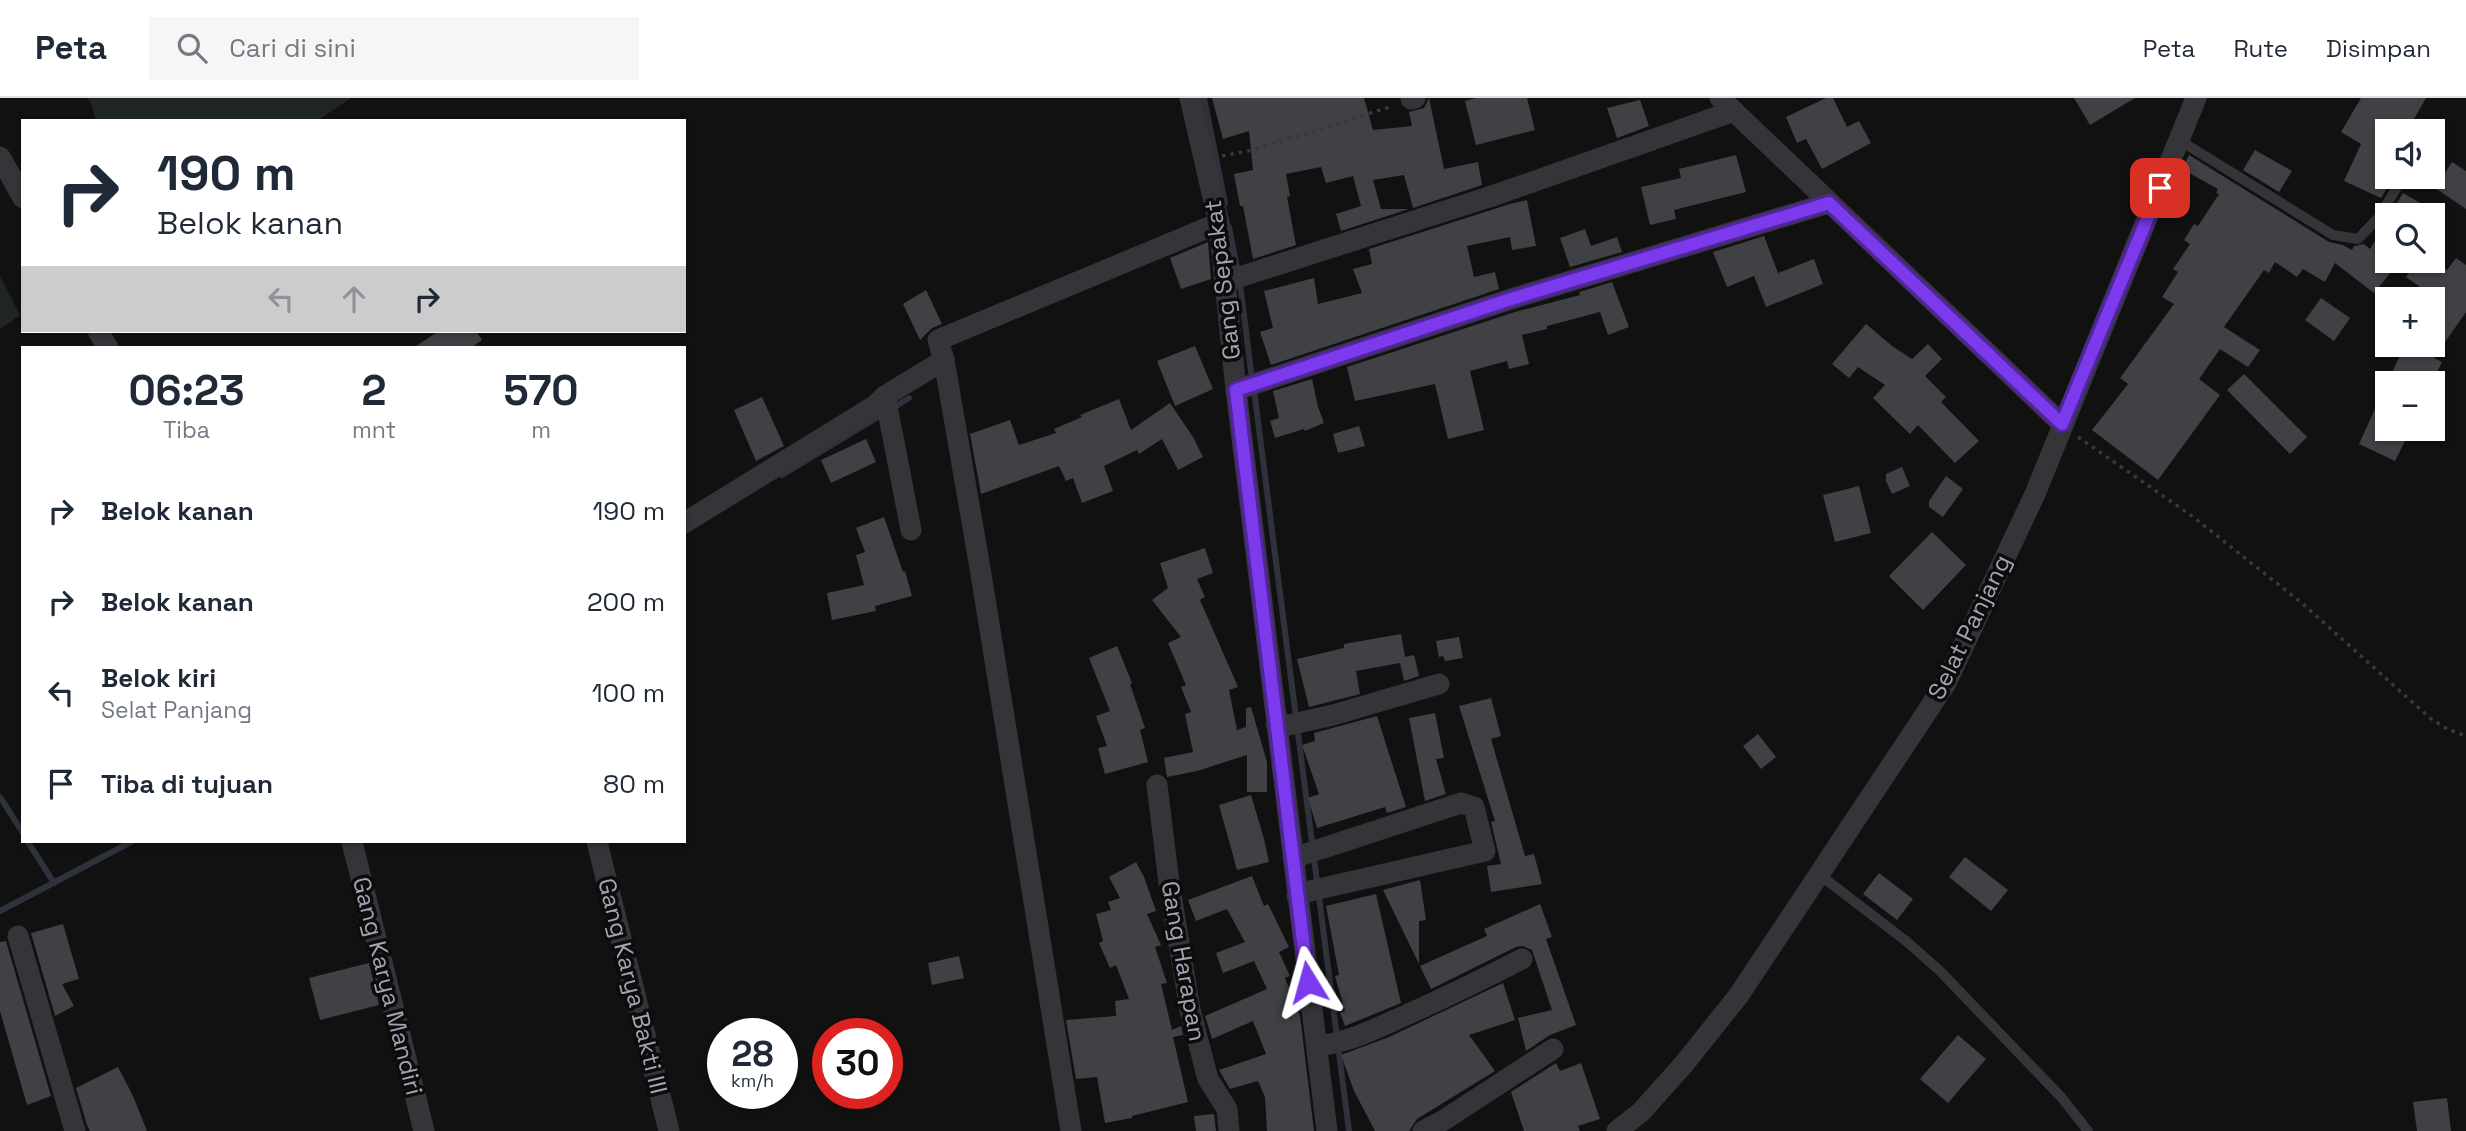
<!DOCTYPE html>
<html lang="id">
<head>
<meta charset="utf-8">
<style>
  :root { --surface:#fff; --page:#f6f6f7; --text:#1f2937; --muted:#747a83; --line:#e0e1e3 }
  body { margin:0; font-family:"Space Grotesk",sans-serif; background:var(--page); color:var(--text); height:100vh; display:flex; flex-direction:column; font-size:26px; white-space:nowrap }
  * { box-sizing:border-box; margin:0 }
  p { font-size:23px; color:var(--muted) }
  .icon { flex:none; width:38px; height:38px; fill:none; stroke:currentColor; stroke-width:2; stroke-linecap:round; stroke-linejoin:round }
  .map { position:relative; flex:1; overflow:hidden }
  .panel { position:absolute; left:21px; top:248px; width:665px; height:497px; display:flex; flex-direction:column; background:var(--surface); border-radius:0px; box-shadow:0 2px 5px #0004 }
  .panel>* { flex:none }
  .guide { position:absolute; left:21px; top:21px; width:665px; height:214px; border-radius:0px; box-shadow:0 2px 5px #0004; background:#fff; color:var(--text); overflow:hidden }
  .tools { position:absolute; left:2375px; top:21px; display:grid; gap:14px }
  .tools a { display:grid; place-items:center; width:70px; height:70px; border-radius:0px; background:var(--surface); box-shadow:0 2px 5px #0004; font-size:35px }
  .speed { position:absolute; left:707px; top:920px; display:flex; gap:14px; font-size:35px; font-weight:700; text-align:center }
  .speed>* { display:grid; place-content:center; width:91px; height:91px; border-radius:50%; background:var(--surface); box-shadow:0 2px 5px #0004; line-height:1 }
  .speed small { font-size:18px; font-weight:400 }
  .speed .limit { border:10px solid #d22; background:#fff; color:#111 }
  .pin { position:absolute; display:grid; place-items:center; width:60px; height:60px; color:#fff; margin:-30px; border-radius:14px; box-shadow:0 4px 10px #0006 }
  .me { position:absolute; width:77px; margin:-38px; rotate:352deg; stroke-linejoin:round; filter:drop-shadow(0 0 5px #0008) }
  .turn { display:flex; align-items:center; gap:24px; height:147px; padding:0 21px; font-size:32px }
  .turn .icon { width:91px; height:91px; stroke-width:2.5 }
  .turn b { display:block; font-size:49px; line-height:60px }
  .lanes { display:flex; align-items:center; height:66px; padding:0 21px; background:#0003; justify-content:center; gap:35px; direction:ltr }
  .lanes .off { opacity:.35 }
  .eta { display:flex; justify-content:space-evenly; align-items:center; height:119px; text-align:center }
  .eta b { font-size:42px; font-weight:600; line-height:49px }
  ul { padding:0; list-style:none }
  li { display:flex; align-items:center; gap:21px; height:91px; padding:0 21px }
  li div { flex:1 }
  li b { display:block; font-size:26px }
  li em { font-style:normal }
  header { display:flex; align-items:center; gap:42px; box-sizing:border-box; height:98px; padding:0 35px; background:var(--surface); border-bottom:2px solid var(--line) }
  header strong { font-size:33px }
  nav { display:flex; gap:38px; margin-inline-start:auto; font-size:24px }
  .search { width:490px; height:63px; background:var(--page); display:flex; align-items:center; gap:18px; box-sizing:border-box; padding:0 24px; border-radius:0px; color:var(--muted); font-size:26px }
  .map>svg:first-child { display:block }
  .green { fill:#1f2622 }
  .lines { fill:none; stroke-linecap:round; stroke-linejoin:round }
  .stream { stroke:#2d323b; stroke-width:6 }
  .building { fill:#404045 }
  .path { stroke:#38383e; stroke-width:3.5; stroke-dasharray:3.5 5; stroke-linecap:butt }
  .service { stroke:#353439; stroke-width:10 }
  .minor { stroke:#353439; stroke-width:21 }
  .route-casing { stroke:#51269a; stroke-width:18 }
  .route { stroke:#7c3aed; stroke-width:12 }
  .labels { text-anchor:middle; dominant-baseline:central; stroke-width:7; stroke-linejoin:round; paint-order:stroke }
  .street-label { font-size:24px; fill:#a3a4b2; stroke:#0c0c0d }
</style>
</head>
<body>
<header>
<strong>Peta</strong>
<div class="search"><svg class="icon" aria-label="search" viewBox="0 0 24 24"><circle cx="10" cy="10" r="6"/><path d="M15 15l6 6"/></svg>Cari di sini</div>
<nav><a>Peta</a><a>Rute</a><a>Disimpan</a></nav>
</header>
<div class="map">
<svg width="2466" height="1033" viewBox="0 0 2466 1033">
  <rect width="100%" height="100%" fill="#111112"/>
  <g class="green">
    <path d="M 87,0 L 351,0 L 317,23 L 96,23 L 91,5 Z"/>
    <path d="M 0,178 L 20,217 L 0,231 Z"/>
  </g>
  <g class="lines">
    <g class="stream">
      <path d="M 1204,0 L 1225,105"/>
      <path d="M 1229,129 L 1240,185 L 1252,281"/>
      <path d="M 1254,292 L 1349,1033"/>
      <path d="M 893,310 L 909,300"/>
      <path d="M 782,377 L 883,316"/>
      <path d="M 0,699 L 23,735"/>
      <path d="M 28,744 L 54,785"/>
      <path d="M 0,813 L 131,744"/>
    </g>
  </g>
  <g class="building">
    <path d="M 1212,0 L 1364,0 L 1373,32 L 1412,28 L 1409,14 L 1424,10 L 1429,0 L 1444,71 L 1478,64 L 1482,87 L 1413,110 L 1404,77 L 1373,82 L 1381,111 L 1409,111 L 1341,133 L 1336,116 L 1361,108 L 1353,78 L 1326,85 L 1321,69 L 1286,76 L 1290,98 L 1287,99 L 1296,147 L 1253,161 L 1243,108 L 1240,108 L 1234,76 L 1253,72 L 1249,33 L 1223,41 Z"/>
    <path d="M 1476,0 L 1527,0 L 1535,32 L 1476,47 L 1465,3 Z"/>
    <path d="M 1826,0 L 1833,0 L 1847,29 L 1859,23 L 1871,45 L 1822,71 L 1806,41 L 1797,45 L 1786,19 Z"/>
    <path d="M 2074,0 L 2135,0 L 2090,27 Z"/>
    <path d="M 2361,0 L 2426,0 L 2407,33 L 2387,33 L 2387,86 L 2389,87 L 2381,100 L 2344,83 L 2361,46 L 2341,34 Z"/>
    <path d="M 1640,2 L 1649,28 L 1617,40 L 1607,10 Z"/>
    <path d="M 2255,52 L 2292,73 L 2279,94 L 2243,72 Z"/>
    <path d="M 1736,57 L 1746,94 L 1674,112 L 1676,121 L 1650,127 L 1641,89 L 1681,80 L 1679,71 Z"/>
    <path d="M 2189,57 L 2329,144 L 2343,147 L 2352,152 L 2354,148 L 2364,146 L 2370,151 L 2387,122 L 2387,163 L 2395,169 L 2374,195 L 2335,165 L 2325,184 L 2303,171 L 2297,179 L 2275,164 L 2269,175 L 2264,172 L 2224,229 L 2260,252 L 2248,269 L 2220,251 L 2199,281 L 2220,297 L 2158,382 L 2092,332 L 2128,286 L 2120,280 L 2174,206 L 2162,199 L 2178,174 L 2173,171 L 2190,146 L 2184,142 L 2194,126 L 2198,128 L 2219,96 L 2216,95 L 2218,91 L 2182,71 Z"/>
    <path d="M 2452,64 L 2466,73 L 2466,111 L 2435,90 Z"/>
    <path d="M 2403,95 L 2441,117 L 2390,117 Z"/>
    <path d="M 1527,102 L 1536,148 L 1512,152 L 1510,139 L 1467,148 L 1474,179 L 1495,174 L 1499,191 L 1271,267 L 1260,234 L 1273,230 L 1264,193 L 1314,180 L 1318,206 L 1362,195 L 1353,171 L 1372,166 L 1369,151 L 1510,106 Z"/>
    <path d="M 1585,131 L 1591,148 L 1617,139 L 1622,154 L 1570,169 L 1560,140 Z"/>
    <path d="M 1764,138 L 1778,175 L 1814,161 L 1823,186 L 1766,209 L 1754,178 L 1727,189 L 1713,154 Z"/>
    <path d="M 1208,144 L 1211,181 L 1181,191 L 1170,160 Z"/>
    <path d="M 2456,160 L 2466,167 L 2466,214 L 2434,260 L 2442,264 L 2432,285 L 2387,285 L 2405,247 L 2432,247 L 2432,201 L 2416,201 L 2423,191 L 2406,179 L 2417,163 L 2434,163 L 2447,172 Z"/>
    <path d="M 1612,184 L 1629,229 L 1608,237 L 1600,214 L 1547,228 L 1547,231 L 1522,237 L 1529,266 L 1509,271 L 1507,263 L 1470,273 L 1484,332 L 1448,341 L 1435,286 L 1355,303 L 1347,269 L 1515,214 L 1580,197 L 1579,194 Z"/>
    <path d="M 926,192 L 942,226 L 932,230 L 920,242 L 903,206 Z"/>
    <path d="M 2321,200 L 2350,220 L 2334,243 L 2305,222 Z"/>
    <path d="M 1866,226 L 1892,248 L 1912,261 L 1928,246 L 1942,261 L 1925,278 L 1946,299 L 1941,304 L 1979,343 L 1955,365 L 1918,327 L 1910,336 L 1873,300 L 1885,287 L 1858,269 L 1849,280 L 1832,266 Z"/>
    <path d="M 439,233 L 476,233 L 482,242 L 471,250 L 413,250 Z"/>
    <path d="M 1195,248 L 1213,291 L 1175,308 L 1157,263 Z"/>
    <path d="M 2244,276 L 2307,339 L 2290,356 L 2227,292 Z"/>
    <path d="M 1312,281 L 1318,309 L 1324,325 L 1305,333 L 1304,331 L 1275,340 L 1270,323 L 1279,320 L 1273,293 Z"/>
    <path d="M 2387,285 L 2387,331 L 2411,331 L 2395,363 L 2359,346 Z"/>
    <path d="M 762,299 L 784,348 L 756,363 L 734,312 Z"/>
    <path d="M 1119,301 L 1131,332 L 1170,305 L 1193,339 L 1203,359 L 1178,372 L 1162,341 L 1139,356 L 1137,352 L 1104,368 L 1113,393 L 1082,405 L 1073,380 L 1066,383 L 1059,368 L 981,396 L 970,336 L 1010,322 L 1019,347 L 1056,335 L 1054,331 L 1082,319 L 1080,317 Z"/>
    <path d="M 1359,328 L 1365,348 L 1338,355 L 1333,336 Z"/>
    <path d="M 866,341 L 876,364 L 831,385 L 821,362 Z"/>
    <path d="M 1902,369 L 1910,388 L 1892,396 L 1886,383 L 1886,376 Z"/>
    <path d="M 1946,378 L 1963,391 L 1943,419 L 1929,409 L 1929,403 Z"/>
    <path d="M 1859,388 L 1871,435 L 1835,444 L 1823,397 Z"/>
    <path d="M 884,419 L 903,474 L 905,473 L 912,498 L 875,508 L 876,513 L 832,522 L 827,495 L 864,487 L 856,457 L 865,454 L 856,430 Z"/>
    <path d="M 1932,434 L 1966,467 L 1923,512 L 1889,478 Z"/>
    <path d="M 1205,450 L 1213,475 L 1197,481 L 1205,499 L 1200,502 L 1238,589 L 1229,592 L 1237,632 L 1246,629 L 1246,610 L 1251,609 L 1267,664 L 1267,694 L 1247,694 L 1247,657 L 1197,673 L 1167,679 L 1164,660 L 1193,654 L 1185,616 L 1191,614 L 1181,589 L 1186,587 L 1168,545 L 1181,539 L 1152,502 L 1168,490 L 1160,465 Z"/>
    <path d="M 1401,536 L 1405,559 L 1414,557 L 1419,578 L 1404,583 L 1400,565 L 1356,573 L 1360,596 L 1309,609 L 1297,561 L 1344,550 L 1344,546 Z"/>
    <path d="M 1459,539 L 1463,560 L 1445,563 L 1443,558 L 1439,559 L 1436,543 Z"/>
    <path d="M 1117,548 L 1132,585 L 1130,586 L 1145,630 L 1140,632 L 1148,664 L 1105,676 L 1098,650 L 1107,648 L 1096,618 L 1110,613 L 1089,560 Z"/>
    <path d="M 1491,600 L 1501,638 L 1491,641 L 1525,758 L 1534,756 L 1542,786 L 1491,794 L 1487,768 L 1501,766 L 1491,724 L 1495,723 L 1459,608 Z"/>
    <path d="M 1435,615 L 1444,660 L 1436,661 L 1446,696 L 1425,703 L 1409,620 Z"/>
    <path d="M 1377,618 L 1406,709 L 1387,715 L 1385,709 L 1317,730 L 1308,700 L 1319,696 L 1302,647 L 1315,643 L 1314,635 Z"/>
    <path d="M 1758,636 L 1776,659 L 1761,671 L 1743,648 Z"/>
    <path d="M 1251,697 L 1264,741 L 1269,764 L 1237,772 L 1219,707 Z"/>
    <path d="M 1965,759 L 2008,792 L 1991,813 L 1949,779 Z"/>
    <path d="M 1136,764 L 1144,779 L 1156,813 L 1147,816 L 1161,847 L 1155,849 L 1167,885 L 1161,886 L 1172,932 L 1181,928 L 1183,937 L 1173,939 L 1188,1004 L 1132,1018 L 1132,1020 L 1105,1025 L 1097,979 L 1076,981 L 1066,922 L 1116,918 L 1115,903 L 1129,901 L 1116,867 L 1110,870 L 1099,845 L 1103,843 L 1096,816 L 1111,812 L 1108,804 L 1120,800 L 1109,779 Z"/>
    <path d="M 1879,775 L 1913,801 L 1897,822 L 1863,796 Z"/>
    <path d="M 1252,778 L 1264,808 L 1268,806 L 1289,849 L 1279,854 L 1290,878 L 1285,880 L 1300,918 L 1314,1033 L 1267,1033 L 1265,999 L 1258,983 L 1230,991 L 1219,972 L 1266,956 L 1253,923 L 1212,941 L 1205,918 L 1267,891 L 1254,863 L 1223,875 L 1216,855 L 1245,844 L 1227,811 L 1196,823 L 1188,802 Z"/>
    <path d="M 1420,782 L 1426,822 L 1419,823 L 1419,866 L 1383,792 Z"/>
    <path d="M 1376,796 L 1401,905 L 1345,928 L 1340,915 L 1345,913 L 1335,878 L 1339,877 L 1326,808 Z"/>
    <path d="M 1540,806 L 1552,839 L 1546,841 L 1576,927 L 1550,937 L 1526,953 L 1518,920 L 1552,912 L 1532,852 L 1523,848 L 1516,849 L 1431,891 L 1420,868 L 1487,838 L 1484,831 Z"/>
    <path d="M 63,826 L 79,881 L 62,886 L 74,908 L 55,918 L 31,835 Z"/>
    <path d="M 6,843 L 51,998 L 27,1007 L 0,913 L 0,844 Z"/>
    <path d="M 959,858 L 964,880 L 932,887 L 928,865 Z"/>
    <path d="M 369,865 L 379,907 L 320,922 L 309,880 Z"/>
    <path d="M 1503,885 L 1515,922 L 1469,937 L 1495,973 L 1417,1021 L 1409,1033 L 1375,1033 L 1354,993 L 1341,957 L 1389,939 Z"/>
    <path d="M 1958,937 L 1986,961 L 1948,1005 L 1920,981 Z"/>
    <path d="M 1556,965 L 1560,973 L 1581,965 L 1600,1021 L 1578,1028 L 1580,1033 L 1524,1033 L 1511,994 Z"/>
    <path d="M 118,969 L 133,998 L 147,1033 L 90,1033 L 87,1027 L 76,990 Z"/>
    <path d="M 2447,1000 L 2451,1033 L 2417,1033 L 2413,1004 Z"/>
    <path d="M 1214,1016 L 1216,1033 L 1196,1033 L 1194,1018 Z"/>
  </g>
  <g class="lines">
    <g class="path">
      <path d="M 1222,58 L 1253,52 L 1393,8"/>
      <path d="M 2078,339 L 2192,418 L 2303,506 L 2430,620 L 2447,631 L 2466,638"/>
    </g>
    <g class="service">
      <path d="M 2179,42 L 2333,137 L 2358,141 L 2379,119 L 2403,79"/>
      <path d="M 1820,777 L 1906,843 L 1939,872 L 2062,1000 L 2088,1033"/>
    </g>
    <g class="minor">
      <path d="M 1190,0 L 1219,125 L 1236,292 L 1327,1033"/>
      <path d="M 1720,0 L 2062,326"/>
      <path d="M 1411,1 L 1415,0"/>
      <path d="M 0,59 L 23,100"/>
      <path d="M 1224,184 L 1492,98 L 1734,13"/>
      <path d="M 98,233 L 108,250"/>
      <path d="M 944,262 L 938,242 L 1219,125"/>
      <path d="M 1236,292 L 1511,201 L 1829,105"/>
      <path d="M 885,298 L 911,432"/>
      <path d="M 684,425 L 876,307 L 885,298 L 944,262 L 980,470 L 1071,1033"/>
      <path d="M 1276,626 L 1289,627 L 1333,617 L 1439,586"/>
      <path d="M 1157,687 L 1169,785 L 1190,912 L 1208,981 L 1227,1011 L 1229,1033"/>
      <path d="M 352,744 L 424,1033"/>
      <path d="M 597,744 L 669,1033"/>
      <path d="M 1293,760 L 1461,705 L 1474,709 L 1485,753 L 1310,793 L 1297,798"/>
      <path d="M 18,838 L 75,1033"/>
      <path d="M 1317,948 C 1348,945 1377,930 1404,918 C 1444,900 1483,881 1522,861"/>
      <path d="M 1423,1033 L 1444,1022 L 1553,951"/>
      <path d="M 1617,1033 L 1641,1014 L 1684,966 L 1739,897 L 1946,585 L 2035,396 L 2196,0"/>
    </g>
  </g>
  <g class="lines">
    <g class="route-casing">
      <path id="route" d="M 1308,884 L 1236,292 L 1511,201 L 1829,105 L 2062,326 L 2160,90"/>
    </g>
    <use href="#route" class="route"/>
  </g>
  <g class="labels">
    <g class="street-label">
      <text transform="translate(1222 182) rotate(-97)">Gang Sepakat</text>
      <text transform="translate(1969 529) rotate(-64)">Selat Panjang</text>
      <text transform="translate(1184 863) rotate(80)">Gang Harapan</text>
      <text transform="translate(388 888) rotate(76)">Gang Karya Mandiri</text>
      <text transform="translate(633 888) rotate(76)">Gang Karya Bakti III</text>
    </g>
  </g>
</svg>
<div class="tools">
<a><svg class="icon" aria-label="sound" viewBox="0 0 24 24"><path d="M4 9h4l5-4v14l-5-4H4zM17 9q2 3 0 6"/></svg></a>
<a><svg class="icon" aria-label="search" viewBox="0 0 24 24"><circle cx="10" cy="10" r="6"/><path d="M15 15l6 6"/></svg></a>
<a>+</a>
<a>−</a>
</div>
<div class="speed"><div>28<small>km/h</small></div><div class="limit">30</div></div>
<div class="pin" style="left:2160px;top:90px;background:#d93025"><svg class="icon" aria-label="arrive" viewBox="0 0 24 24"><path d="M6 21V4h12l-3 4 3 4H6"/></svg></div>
<svg class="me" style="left:1308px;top:884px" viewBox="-20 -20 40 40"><path d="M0-17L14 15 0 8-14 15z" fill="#7c3aed" stroke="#fff" stroke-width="4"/></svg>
<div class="guide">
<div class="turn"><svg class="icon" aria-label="right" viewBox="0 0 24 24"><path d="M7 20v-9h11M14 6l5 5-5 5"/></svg><div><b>190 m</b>Belok kanan</div></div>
<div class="lanes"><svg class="icon off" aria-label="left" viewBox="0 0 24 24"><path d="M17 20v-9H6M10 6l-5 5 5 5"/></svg><svg class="icon off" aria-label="ahead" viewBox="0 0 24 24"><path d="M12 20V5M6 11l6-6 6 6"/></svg><svg class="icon" aria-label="right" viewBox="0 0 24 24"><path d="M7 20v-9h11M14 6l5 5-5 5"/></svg></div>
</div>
<section class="panel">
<div class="eta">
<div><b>06:23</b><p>Tiba</p></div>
<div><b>2</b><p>mnt</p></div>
<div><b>570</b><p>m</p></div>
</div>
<ul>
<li><svg class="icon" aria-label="right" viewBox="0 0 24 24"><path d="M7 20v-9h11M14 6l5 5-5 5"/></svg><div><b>Belok kanan</b></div><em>190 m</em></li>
<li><svg class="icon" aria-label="right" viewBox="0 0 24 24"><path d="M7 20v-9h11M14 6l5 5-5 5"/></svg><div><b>Belok kanan</b></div><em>200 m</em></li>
<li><svg class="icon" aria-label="left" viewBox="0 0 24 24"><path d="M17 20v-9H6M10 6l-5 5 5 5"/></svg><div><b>Belok kiri</b><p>Selat Panjang</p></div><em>100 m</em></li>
<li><svg class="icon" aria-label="arrive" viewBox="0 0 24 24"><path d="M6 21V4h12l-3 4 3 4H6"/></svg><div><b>Tiba di tujuan</b></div><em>80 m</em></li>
</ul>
</section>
</div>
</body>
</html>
